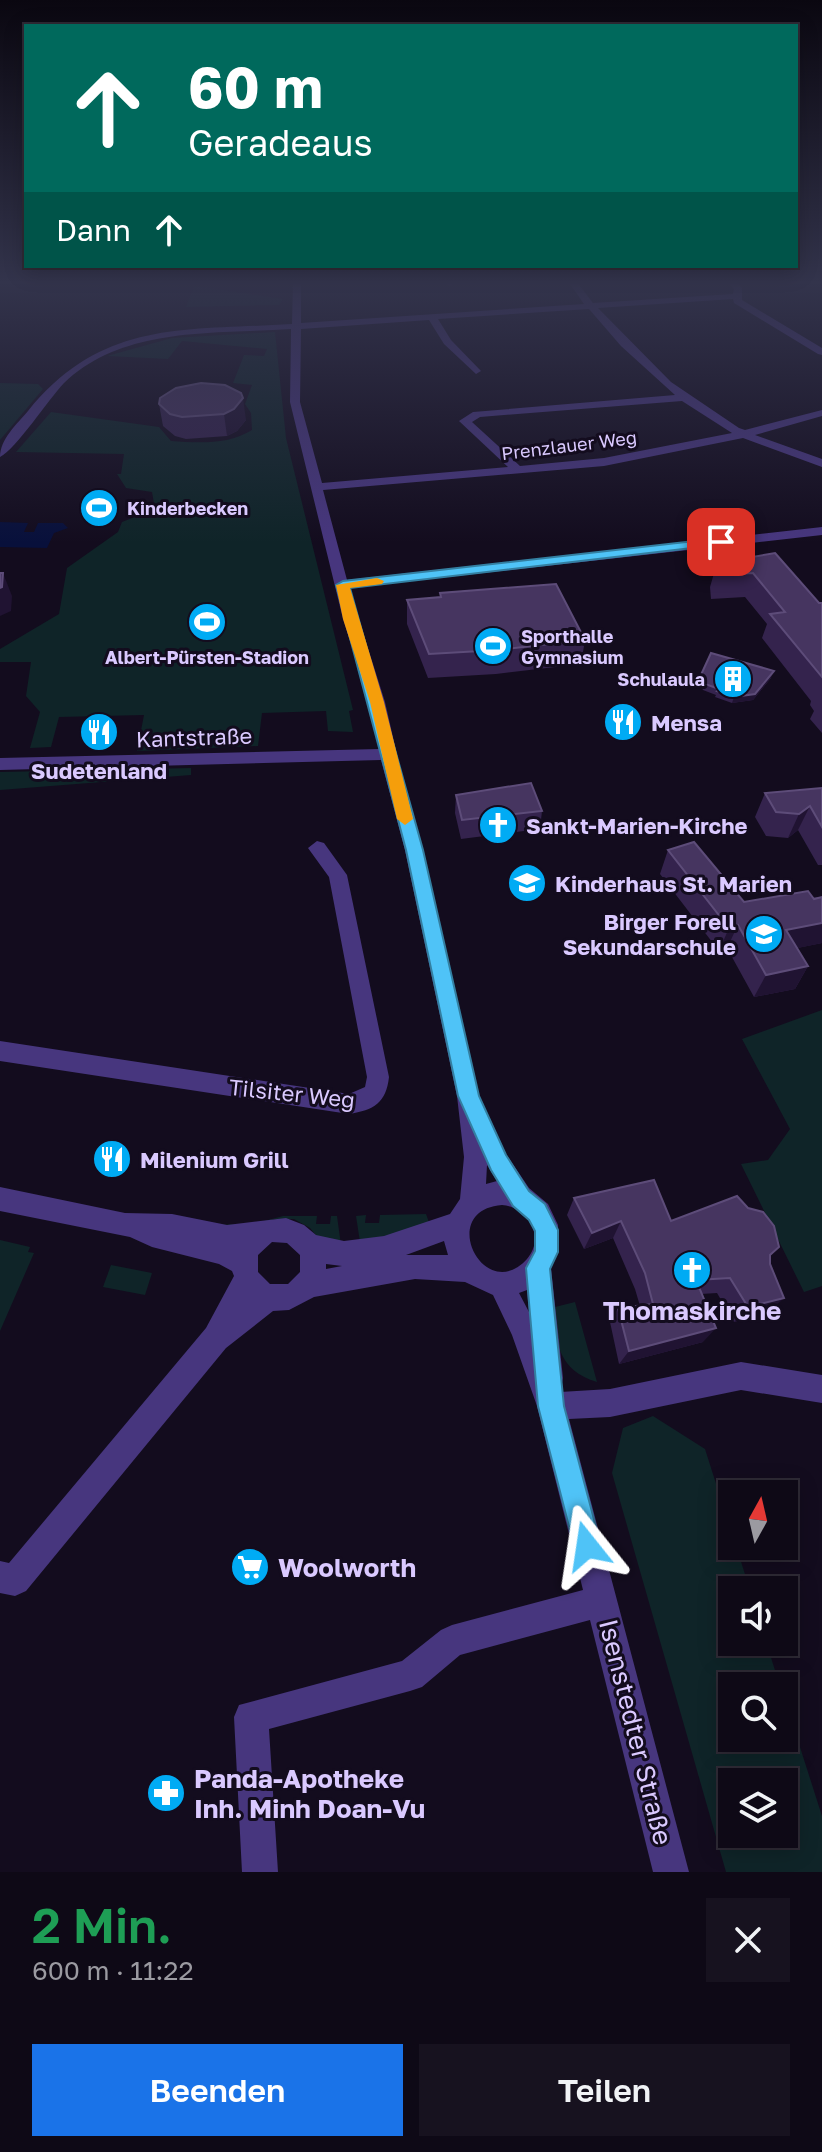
<!DOCTYPE html>
<html lang="de">
<head>
<meta charset="utf-8">
<style>
  :root { --surface:#0e0916; --page:#17121f; --text:#f1f3f6; --muted:#9b9aa1; --line:#2e2a35; --accent:#1a73e8 }
  body { margin:0; font-family:"Golos Text",sans-serif; background:var(--page); color:var(--text); height:100vh; display:flex; flex-direction:column; font-size:30px; white-space:nowrap }
  * { box-sizing:border-box; margin:0 }
  p { font-size:26px; color:var(--muted) }
  .icon { flex:none; width:44px; height:44px; fill:none; stroke:currentColor; stroke-width:2; stroke-linecap:round; stroke-linejoin:round }
  .map { position:relative; height:1872px; overflow:hidden }
  .side { display:flex; flex-direction:column; background:var(--surface); flex:1 }
  .side>* { flex:none }
  .guide { position:absolute; left:24px; top:24px; width:774px; height:244px; border-radius:0px; box-shadow:0 4px 20px #0003,0 0 0 2px var(--line); background:#00695c; color:#fff; overflow:hidden }
  .needle { width:52px; rotate:8deg }
  .tools { position:absolute; left:718px; top:1480px; display:grid; gap:16px }
  .tools a { display:grid; place-items:center; width:80px; height:80px; border-radius:0px; background:var(--surface); box-shadow:0 4px 20px #0003,0 0 0 2px var(--line); font-size:40px }
  .pin { position:absolute; display:grid; place-items:center; width:68px; height:68px; color:#fff; margin:-34px; border-radius:16px; box-shadow:0 4px 12px #0006 }
  .me { position:absolute; width:88px; margin:-44px; rotate:345deg; stroke-linejoin:round; filter:drop-shadow(0 0 6px #0008) }
  .turn { display:flex; align-items:center; gap:28px; height:168px; padding:0 32px; font-size:36px }
  .turn .icon { width:104px; height:104px; stroke-width:2.5 }
  .turn b { display:block; font-size:56px; line-height:68px }
  .then { display:flex; align-items:center; height:76px; padding:0 32px; background:#0003; gap:16px; font-size:30px }
  .round { display:grid; place-items:center; flex:none; width:84px; height:84px; border-radius:0px; background:var(--page) }
  .summary { display:flex; align-items:center; justify-content:space-between; height:136px; padding:0 32px }
  h1 { font-size:48px; font-weight:600; line-height:60px; color:#1e9e55 }
  .primary-button { display:flex; gap:16px; margin-top:auto; padding:16px 32px }
  .primary-button a { flex:1; height:92px; border-radius:0px; background:var(--accent); color:#fff; font-size:32px; font-weight:600; line-height:92px; text-align:center }
  .primary-button a+a { background:var(--page); color:var(--text) }
  .map>svg:first-child { display:block }
  .green { fill:#0f2428; fill-rule:evenodd }
  .water { fill:#08103b }
  .lines { fill:none; stroke-linecap:round; stroke-linejoin:round }
  .minor { fill:#47367e; fill-rule:evenodd }
  .wall { fill:#34234d }
  .shaded-wall { fill:#201332 }
  .building { fill:#463560; stroke:#5d4c79; stroke-width:2 }
  .route { fill:#4fc3f7; stroke:#337fa1; stroke-width:2 }
  .slow { fill:#f59e0b }
  .labels { text-anchor:middle; dominant-baseline:central; stroke-width:6; stroke-linejoin:round; paint-order:stroke }
  .far-street-label { font-size:18px; fill:#dac9ff; stroke:#130c1e }
  .far-poi-label { font-size:18px; font-weight:bold; fill:#dac9ff; stroke:#130c1e; text-anchor:start }
  .poi-label { font-size:22px; font-weight:bold; fill:#dac9ff; stroke:#130c1e; text-anchor:start }
  .street-label { font-size:22px; fill:#dac9ff; stroke:#130c1e }
  .near-poi-label { font-size:26px; font-weight:bold; fill:#dac9ff; stroke:#130c1e; text-anchor:start }
  .near-street-label { font-size:26px; fill:#dac9ff; stroke:#130c1e }
</style>
</head>
<body>
<div class="map">
<svg width="822" height="1872" viewBox="0 0 822 1872">
  <rect width="100%" height="100%" fill="#130c1e"/>
  <g class="green">
    <path d="M 194,286 L 283,299 L 279,305 L 186,307 Z"/>
    <path d="M 275,332 L 286,438 L 353,710 L 349,711 L 353,732 L 328,731 L 326,711 L 262,713 L 258,746 L 137,751 L 144,715 L 59,717 L 51,747 L 30,748 L 40,712 L 26,696 L 31,662 L 0,662 L 0,649 L 59,614 L 67,568 L 118,532 L 122,522 L 155,509 L 152,492 L 126,488 L 117,474 L 121,474 L 124,454 L 16,452 L 51,412 L 159,427 L 171,441 C 199,443 228,445 252,430 L 251,413 L 245,404 L 252,385 L 233,383 L 244,355 L 264,356 L 267,349 L 182,341 L 168,359 L 107,356 L 172,338 Z"/>
    <path d="M 0,383 L 38,384 L 43,389 L 0,440 Z"/>
    <path d="M 191,768 L 191,775 L 0,790 L 0,772 Z"/>
    <path d="M 822,1010 L 822,1286 L 804,1292 L 741,1164 L 768,1160 L 790,1129 L 742,1039 Z"/>
    <path d="M 426,1214 L 430,1225 L 360,1242 L 356,1216 L 366,1215 L 365,1223 L 379,1223 L 380,1215 Z"/>
    <path d="M 283,1216 L 317,1216 L 316,1224 L 330,1224 L 331,1216 L 337,1216 L 341,1245 L 319,1239 L 310,1228 L 294,1219 L 274,1219 L 248,1227 L 221,1224 L 249,1225 Z"/>
    <path d="M 0,1240 L 30,1247 L 28,1252 L 34,1253 L 0,1331 Z"/>
    <path d="M 111,1265 L 152,1273 L 145,1295 L 103,1287 Z"/>
    <path d="M 575,1302 L 597,1382 C 559,1371 556,1343 551,1308 Z"/>
    <path d="M 653,1416 L 705,1449 L 732,1534 L 732,1546 L 736,1546 L 750,1590 L 732,1590 L 732,1642 L 766,1642 L 780,1686 L 732,1686 L 732,1738 L 784,1738 L 784,1697 L 822,1816 L 822,1872 L 726,1872 L 612,1473 L 623,1428 ZM 732,1782 L 784,1782 L 784,1834 L 732,1834 Z"/>
  </g>
  <path class="water" d="M 0,522 L 28,523 L 24,532 L 34,532 L 38,523 L 63,523 L 68,528 L 54,533 L 47,548 L 0,547 Z"/>
  <g class="lines">
    <g class="minor">
      <path d="M 293,281 L 301,281 L 301,323 L 584,304 L 568,281 L 576,281 L 593,303 L 733,294 L 734,289 L 727,281 L 736,281 L 742,288 L 742,300 L 822,348 L 822,355 L 818,354 L 734,303 L 733,299 L 598,308 L 671,382 L 739,428 L 745,430 L 822,410 L 822,416 L 755,435 L 822,459 L 822,467 L 743,438 L 604,466 L 323,490 L 347,580 L 822,527 L 822,535 L 349,588 L 385,702 L 403,781 L 423,850 L 481,1109 L 486,1111 L 506,1154 L 529,1188 L 548,1204 L 558,1225 L 559,1247 L 551,1268 L 563,1378 L 560,1392 L 610,1389 L 741,1362 L 822,1375 L 822,1403 L 741,1390 L 610,1417 L 569,1419 L 689,1872 L 653,1872 L 590,1620 L 460,1655 L 422,1687 L 410,1691 L 269,1729 L 278,1872 L 242,1872 L 234,1717 L 239,1705 L 402,1661 L 441,1630 L 452,1625 L 583,1590 L 537,1406 L 512,1335 L 493,1295 L 465,1282 L 415,1279 L 314,1297 L 289,1310 L 273,1311 L 226,1348 L 26,1591 L 15,1596 L 0,1593 L 0,1561 L 9,1563 L 206,1328 L 234,1276 L 232,1271 L 219,1264 L 152,1247 L 130,1237 L 0,1211 L 0,1187 L 125,1213 L 172,1214 L 227,1225 L 286,1218 L 304,1225 L 316,1235 L 344,1241 L 384,1236 L 450,1214 L 460,1199 L 464,1157 L 457,1096 L 405,850 L 381,760 L 0,770 L 0,758 L 379,749 L 369,702 L 343,619 L 290,402 L 291,329 C 215,334 123,326 64,383 C 48,400 16,449 0,457 C 0,439 17,424 28,411 C 103,319 184,331 292,324 ZM 589,309 L 621,346 L 675,395 L 473,412 L 459,421 L 508,467 L 322,483 L 300,402 L 301,329 L 429,320 L 444,344 L 476,374 L 481,371 L 451,340 L 438,319 ZM 682,401 L 732,433 L 604,458 L 520,466 L 472,422 L 480,417 ZM 487,1165 L 497,1181 L 486,1184 ZM 502,1205 C 528,1207 546,1237 527,1259 C 484,1306 436,1210 502,1205 ZM 444,1241 L 448,1255 L 406,1255 ZM 272,1242 L 287,1243 L 300,1255 L 300,1272 L 288,1284 L 270,1284 L 258,1272 L 258,1255 ZM 326,1264 L 342,1266 L 326,1269 ZM 527,1290 L 529,1312 L 519,1293 Z"/>
      <path d="M 441,281 L 452,281 L 454,283 L 450,286 Z"/>
      <path d="M 317,841 L 324,843 L 347,875 L 389,1077 C 386,1103 374,1110 349,1114 L 0,1061 L 0,1041 L 349,1094 L 365,1087 L 367,1077 L 329,877 L 308,848 Z"/>
    </g>
  </g>
  <g class="wall">
    <path d="M 176,388 L 246,420 L 237,431 L 227,436 L 186,439 L 175,436 L 163,426 L 159,404 Z"/>
    <path d="M 775,553 L 819,603 L 822,603 L 822,733 L 810,719 L 814,711 L 810,705 L 811,701 L 762,638 L 767,624 L 745,597 L 711,599 L 710,587 L 717,563 Z"/>
    <path d="M 440,593 L 585,640 L 581,664 L 496,674 L 428,678 L 407,624 L 407,600 L 440,597 Z"/>
    <path d="M 700,677 L 771,678 L 753,700 L 732,703 L 715,697 L 716,695 L 703,690 L 699,683 Z"/>
    <path d="M 822,788 L 822,865 L 818,865 L 798,830 L 788,838 L 766,836 L 755,817 L 765,793 Z"/>
    <path d="M 456,795 L 542,811 L 540,829 L 461,839 L 455,813 Z"/>
    <path d="M 668,850 L 744,902 L 822,897 L 822,943 L 797,948 L 808,966 L 795,989 L 754,997 L 727,948 L 719,951 L 660,874 Z"/>
    <path d="M 574,1198 L 779,1247 L 770,1256 L 769,1312 L 734,1322 L 717,1293 L 701,1294 L 703,1342 L 619,1364 L 610,1322 L 618,1308 L 640,1306 L 635,1289 L 613,1238 L 584,1249 L 567,1215 Z"/>
  </g>
  <g class="shaded-wall">
    <path d="M 243,398 L 246,420 L 237,431 L 227,436 L 224,414 Z"/>
    <path d="M 3,573 L 12,596 L 11,611 L 0,616 L 0,588 Z"/>
    <path d="M 774,671 L 771,678 L 753,700 L 732,703 L 734,697 Z"/>
    <path d="M 810,806 L 798,830 L 788,838 L 799,814 Z"/>
    <path d="M 822,923 L 822,943 L 774,953 L 786,930 Z"/>
    <path d="M 738,925 L 727,948 L 719,951 L 729,928 Z"/>
    <path d="M 808,966 L 795,989 L 754,997 L 766,975 Z"/>
    <path d="M 621,1221 L 613,1238 L 584,1249 L 592,1233 Z"/>
    <path d="M 784,1298 L 769,1312 L 734,1322 L 748,1307 Z"/>
    <path d="M 716,1328 L 703,1342 L 619,1364 L 629,1351 Z"/>
  </g>
  <g class="building">
    <path d="M 201,383 L 225,385 L 241,393 L 243,398 L 234,409 L 224,414 L 182,417 L 170,414 L 159,404 L 160,398 L 176,388 Z"/>
    <path d="M 775,553 L 819,603 L 822,603 L 822,677 L 770,614 L 785,612 L 753,573 L 718,575 L 717,563 Z"/>
    <path d="M 0,573 L 3,573 L 2,587 L 0,588 Z"/>
    <path d="M 556,584 L 585,640 L 498,650 L 429,654 L 407,600 L 441,597 L 440,593 Z"/>
    <path d="M 711,653 L 774,671 L 755,694 L 734,697 L 717,691 L 719,689 L 705,684 L 700,677 Z"/>
    <path d="M 531,783 L 542,811 L 462,820 L 456,795 Z"/>
    <path d="M 822,788 L 822,827 L 810,806 L 799,814 L 776,812 L 765,793 Z"/>
    <path d="M 694,842 L 744,902 L 808,891 L 814,899 L 822,897 L 822,923 L 786,930 L 808,966 L 766,975 L 738,925 L 729,928 L 668,850 Z"/>
    <path d="M 654,1180 L 671,1221 L 737,1196 L 748,1208 L 763,1212 L 774,1226 L 779,1247 L 770,1255 L 770,1264 L 784,1298 L 748,1307 L 730,1278 L 696,1280 L 716,1328 L 629,1351 L 618,1308 L 653,1304 L 645,1273 L 621,1221 L 592,1233 L 574,1198 Z"/>
  </g>
  <linearGradient id="sky" x2="0" y2="1"><stop stop-color="#0a0710"/><stop offset="0.52" stop-color="#33344c"/><stop offset="1" stop-color="#33344c" stop-opacity="0"/></linearGradient>
  <rect width="822" height="543" fill="url(#sky)"/>
  <path class="route" d="M 721,538 L 726,539 L 726,544 L 350,588 L 423,850 L 479,1096 L 506,1155 L 529,1191 L 545,1204 L 558,1230 L 558,1252 L 550,1269 L 564,1406 L 601,1546 L 597,1555 L 587,1559 L 578,1555 L 574,1546 L 538,1406 L 526,1268 L 535,1251 L 535,1231 L 529,1220 L 513,1206 L 491,1170 L 458,1096 L 406,850 L 336,585 L 343,581 Z"/>
  <path class="slow" d="M 377,578 L 384,581 L 382,584 L 350,588 L 384,702 L 413,819 L 405,825 L 397,819 L 370,702 L 343,619 L 336,585 Z"/>
  <defs>
    <g id="stadium-disc" transform="scale(2)"><circle r="9.5" fill="#00abf4" stroke="#130c1e"/><path d="M0-5a6.5 5 0 1 0 0 10a6.5 5 0 1 0 0-10ZM-3.5-1.8h7v3.6h-7Z" fill="#fff"/></g>
    <g id="building-disc" transform="scale(2)"><circle r="9.5" fill="#00abf4" stroke="#130c1e"/><path d="M-4-6H4V6H1V3H-1V6H-4ZM-2.5-4.3h1.7v1.8h-1.7ZM.8-4.3h1.7v1.8H.8ZM-2.5-1h1.7V.8h-1.7ZM.8-1h1.7V.8H.8Z" fill="#fff"/></g>
    <g id="restaurant-disc" transform="scale(2)"><circle r="9.5" fill="#00abf4" stroke="#130c1e"/><path d="M-5-6h1v4h1v-4h1v4h1v-4h1v5L-1.5 .5V6h-2V.5L-5-1ZM5-6V6H3V1.5H1.5Q1.5-4 5-6Z" fill="#fff"/></g>
    <g id="church-disc" transform="scale(2)"><circle r="9.5" fill="#00abf4" stroke="#130c1e"/><path d="M-1.2-6h2.4v3.5h3.3v2.4h-3.3V6h-2.4V-.1h-3.3v-2.4h3.3Z" fill="#fff"/></g>
    <g id="school-disc" transform="scale(2)"><circle r="9.5" fill="#00abf4" stroke="#130c1e"/><path d="M0-5L7-2L0 1L-7-2ZM-4 1L0 2.5L4 1V4Q0 6-4 4Z" fill="#fff"/></g>
    <g id="supermarket-disc" transform="scale(2)"><circle r="9.5" fill="#00abf4" stroke="#130c1e"/><path d="M-6-5.5h2.5l.6 2H6L4.5 2H-2.5L-4.4-4H-6ZM-1.5 3.2a1.3 1.3 0 1 0 .1 0ZM3 3.2a1.3 1.3 0 1 0 .1 0Z" fill="#fff"/></g>
    <g id="pharmacy-disc" transform="scale(2)"><circle r="9.5" fill="#00abf4" stroke="#130c1e"/><path d="M-2-6h4v4h4v4h-4v4h-4v-4h-4v-4h4Z" fill="#fff"/></g>
  </defs>
  <g fill-rule="evenodd">
    <use href="#stadium-disc" x="99" y="508"/>
    <use href="#stadium-disc" x="207" y="622"/>
    <use href="#stadium-disc" x="493" y="646"/>
    <use href="#building-disc" x="733" y="679"/>
    <use href="#restaurant-disc" x="623" y="722"/>
    <use href="#restaurant-disc" x="99" y="732"/>
    <use href="#church-disc" x="498" y="825"/>
    <use href="#school-disc" x="527" y="883"/>
    <use href="#school-disc" x="764" y="934"/>
    <use href="#restaurant-disc" x="112" y="1159"/>
    <use href="#church-disc" x="692" y="1270"/>
    <use href="#supermarket-disc" x="250" y="1567"/>
    <use href="#pharmacy-disc" x="166" y="1793"/>
  </g>
  <g class="labels">
    <g class="far-street-label">
      <text transform="translate(569 445) rotate(-7)">Prenzlauer Weg</text>
    </g>
    <g class="far-poi-label">
      <text x="127" y="508">Kinderbecken</text>
      <text x="521" y="636">Sporthalle<tspan x="521" dy="21">Gymnasium</tspan></text>
      <text x="207" y="657" text-anchor="middle">Albert-Pürsten-Stadion</text>
      <text x="705" y="679" text-anchor="end">Schulaula</text>
    </g>
    <g class="poi-label">
      <text x="651" y="722">Mensa</text>
      <text x="99" y="770" text-anchor="middle">Sudetenland</text>
      <text x="526" y="825">Sankt-Marien-Kirche</text>
      <text x="555" y="883">Kinderhaus St. Marien</text>
      <text x="736" y="921" text-anchor="end">Birger Forell<tspan x="736" dy="25">Sekundarschule</tspan></text>
      <text x="140" y="1159">Milenium Grill</text>
    </g>
    <g class="street-label">
      <text transform="translate(194 737) rotate(-2)">Kantstraße</text>
      <text transform="translate(292 1093) rotate(6)">Tilsiter Weg</text>
    </g>
    <g class="near-poi-label">
      <text x="692" y="1310" text-anchor="middle">Thomaskirche</text>
      <text x="278" y="1567">Woolworth</text>
      <text x="194" y="1778">Panda-Apotheke<tspan x="194" dy="30">Inh. Minh Doan-Vu</tspan></text>
    </g>
    <g class="near-street-label">
      <text transform="translate(636 1732) rotate(76)">Isenstedter Straße</text>
    </g>
  </g>
</svg>
<div class="tools">
<a><svg class="needle" viewBox="-14 -14 28 28"><path d="M0-13l5 13h-10z" fill="#e53935"/><path d="M0 13l5-13h-10z" fill="#9b9aa1"/></svg></a>
<a><svg class="icon" aria-label="sound" viewBox="0 0 24 24"><path d="M4 9h4l5-4v14l-5-4H4zM17 9q2 3 0 6"/></svg></a>
<a><svg class="icon" aria-label="search" viewBox="0 0 24 24"><circle cx="10" cy="10" r="6"/><path d="M15 15l6 6"/></svg></a>
<a><svg class="icon" aria-label="layers" viewBox="0 0 24 24"><path d="M12 4l9 5-9 5-9-5zM3 14l9 5 9-5"/></svg></a>
</div>
<div class="pin" style="left:721px;top:542px;background:#d93025"><svg class="icon" aria-label="arrive" viewBox="0 0 24 24"><path d="M6 21V4h12l-3 4 3 4H6"/></svg></div>
<svg class="me" style="left:587px;top:1546px" viewBox="-20 -20 40 40"><path d="M0-17L14 15 0 8-14 15z" fill="#4fc3f7" stroke="#fff" stroke-width="4"/></svg>
<div class="guide">
<div class="turn"><svg class="icon" aria-label="ahead" viewBox="0 0 24 24"><path d="M12 20V5M6 11l6-6 6 6"/></svg><div><b>60 m</b>Geradeaus</div></div>
<div class="then">Dann<svg class="icon" aria-label="ahead" viewBox="0 0 24 24"><path d="M12 20V5M6 11l6-6 6 6"/></svg></div>
</div>
</div>
<section class="side">
<div class="summary"><div><h1>2 Min.</h1><p>600 m · 11:22</p></div><a class="round"><svg class="icon" aria-label="close" viewBox="0 0 24 24"><path d="M6 6l12 12M18 6L6 18"/></svg></a></div>
<div class="primary-button"><a>Beenden</a><a>Teilen</a></div>
</section>
</body>
</html>
